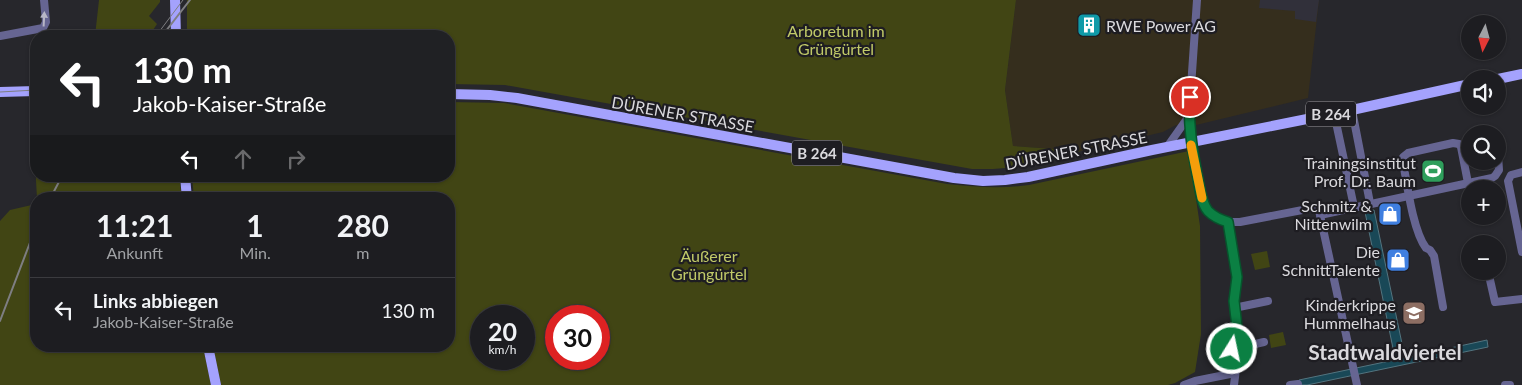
<!DOCTYPE html>
<html lang="de">
<head>
<meta charset="utf-8">
<style>
  :root { --surface:#1d1d21; --page:#25262a; --text:#f1f3f6; --muted:#a0a2a5; --line:#3b3b3f }
  body { margin:0; font-family:Lato,sans-serif; background:var(--page); color:var(--text); height:100vh; display:flex; flex-direction:column; font-size:19px; white-space:nowrap }
  * { box-sizing:border-box; margin:0 }
  p { font-size:16px; color:var(--muted) }
  .icon { flex:none; width:28px; height:28px; fill:none; stroke:currentColor; stroke-width:2; stroke-linecap:round; stroke-linejoin:round }
  .map { position:relative; flex:1; overflow:hidden }
  .drawer { position:absolute; left:30px; top:192px; width:425px; height:160px; display:flex; flex-direction:column; background:var(--surface); border-radius:20px; box-shadow:0 1px 4px #0004,0 0 0 1px var(--line) }
  .drawer>* { flex:none }
  .hud { position:absolute; left:30px; top:30px; width:425px; height:152px; border-radius:20px; box-shadow:0 1px 4px #0004,0 0 0 1px var(--line); background:#202124; color:#fff; overflow:hidden }
  .needle { width:32px; rotate:186deg }
  .tools { position:absolute; left:1461px; top:15px; display:grid; gap:10px }
  .tools a { display:grid; place-items:center; width:45px; height:45px; border-radius:50%; background:var(--surface); box-shadow:0 1px 4px #0004,0 0 0 1px var(--line); font-size:25px }
  .speed { position:absolute; left:470px; top:305px; display:flex; gap:10px; font-size:25px; font-weight:700; text-align:center }
  .speed>* { display:grid; place-content:center; width:65px; height:65px; border-radius:50%; background:var(--surface); box-shadow:0 1px 4px #0004,0 0 0 1px var(--line); line-height:1 }
  .speed small { font-size:12px; font-weight:400 }
  .speed .limit { border:8px solid #d22; background:#fff; color:#111 }
  .pin { position:absolute; display:grid; place-items:center; width:42px; height:42px; color:#fff; margin:-21px; border:2px solid #fff; border-radius:50%; box-shadow:0 1px 5px #0007 }
  .me { position:absolute; width:55px; margin:-28px; rotate:10deg; stroke-linejoin:round; filter:drop-shadow(0 0 4px #0008) }
  .turn { display:flex; align-items:center; gap:18px; height:105px; padding:0 20px; font-size:22px }
  .turn .icon { width:65px; height:65px; stroke-width:2.5 }
  .turn b { display:block; font-size:35px; line-height:42px }
  .lanes { display:flex; align-items:center; height:48px; padding:0 20px; background:#0003; justify-content:center; gap:25px; direction:ltr }
  .lanes .off { opacity:.35 }
  .eta { display:flex; justify-content:space-evenly; align-items:center; height:85px; text-align:center }
  .eta b { font-size:30px; font-weight:700; line-height:35px }
  ul { padding:0; list-style:none }
  li { display:flex; align-items:center; gap:15px; height:65px; padding:0 20px; border-top:1px solid var(--line) }
  li div { flex:1 }
  li b { display:block; font-size:19px }
  li em { font-style:normal }
  .map>svg:first-child { display:block }
  .commercial { fill:#352e1d }
  .built { fill:#31303a }
  .green { fill:#414514; fill-rule:evenodd }
  .water { fill:#194857; stroke:#53747f }
  .lines { fill:none; stroke-linecap:round; stroke-linejoin:round }
  .minor { stroke:#666592; stroke-width:8 }
  .major { stroke:#a4a2fd; stroke-width:10 }
  .tram { stroke:#7e7e82; stroke-width:1 }
  .rail { stroke:#7e7e82; stroke-width:2 }
  .oneway { fill:#b7b6c6 }
  .route-casing { stroke:#07532c; stroke-width:12 }
  .route { stroke:#0b8043; stroke-width:9 }
  .slow { stroke:#f59e0b; stroke-width:9 }
  .labels { text-anchor:middle; dominant-baseline:central; stroke-width:4.5; stroke-linejoin:round; paint-order:stroke }
  .shield { fill:#1e1d22; stroke:#a2a1a5; stroke-width:1 }
  .shield-label { font-size:15px; font-weight:bold; fill:#dad9dd }
  .poi-label { font-size:16px; fill:#dad9dd; stroke:#1e1d22; text-anchor:end }
  .park-label { font-size:16px; fill:#c1ca68; stroke:#1e1d22 }
  .street-label { font-size:16px; fill:#dad9dd; stroke:#1e1d22 }
  .district-label { font-size:21px; font-weight:bold; fill:#dad9dd; stroke:#1e1d22 }
</style>
</head>
<body>
<div class="map">
<svg width="1522" height="385" viewBox="0 0 1522 385">
  <rect width="100%" height="100%" fill="#27272c"/>
  <path class="commercial" d="M 1016,0 L 1319,0 L 1308,98 L 1196,125 L 1176,125 L 1163,132 L 1081,151 L 1013,146 L 1005,90 Z"/>
  <path class="built" d="M 1260,0 L 1319,0 L 1316,22 L 1295,19 L 1295,11 L 1259,8 Z"/>
  <g class="green">
    <path d="M 99,0 L 160,0 L 160,2 L 149,16 L 157,24 L 149,36 L 95,36 Z"/>
    <path d="M 187,0 L 1016,0 L 1005,90 L 1013,146 L 1081,151 L 1019,167 L 993,169 L 972,169 L 505,85 L 449,84 L 449,36 L 187,36 Z"/>
    <path d="M 449,102 L 504,103 L 947,184 C 976,187 1000,189 1029,185 L 1189,151 L 1200,226 L 1201,334 L 1195,372 L 1175,383 L 1168,385 L 221,385 L 213,346 L 449,346 L 449,199 L 194,199 L 192,176 L 449,176 ZM 481,316 L 524,316 L 524,359 L 481,359 ZM 556,316 L 599,316 L 599,359 L 556,359 Z"/>
    <path d="M 36,103 L 36,176 L 179,176 L 182,199 L 37,199 L 32,104 Z"/>
    <path d="M 36,204 L 36,346 L 203,346 L 211,385 L 0,385 L 0,221 L 10,210 Z"/>
    <path d="M 1267,251 L 1270,267 L 1255,270 L 1251,254 Z"/>
    <path d="M 1283,332 L 1286,345 L 1271,348 L 1269,335 Z"/>
  </g>
  <path class="water" d="M 1374,210 L 1405,358 L 1487,340 L 1488,347 L 1307,385 L 1300,385 L 1299,380 L 1399,359 L 1398,357 L 1395,358 L 1365,212 Z"/>
  <g class="lines">
    <g class="minor">
      <path d="M 1197,0 L 1189,116 L 1191,142 L 1202,200 L 1208,211 L 1218,219 L 1228,222 L 1240,222 L 1318,207 L 1320,215 L 1492,178 L 1495,176 L 1499,170 L 1498,155"/>
      <path d="M 0,36 L 43,28 L 46,22 L 44,0"/>
      <path d="M 1352,110 L 1370,203"/>
      <path d="M 1334,113 L 1354,207"/>
      <path d="M 1167,147 L 1189,116"/>
      <path d="M 1522,172 L 1511,175 L 1508,181 L 1522,252"/>
      <path d="M 1320,215 L 1357,385"/>
      <path d="M 1228,222 L 1237,277 L 1234,301 L 1237,327 L 1233,349 L 1236,369 L 1234,385"/>
      <path d="M 1480,239 L 1481,244"/>
      <path d="M 1488,271 L 1495,302 L 1522,299"/>
      <path d="M 1443,307 L 1434,256 L 1430,250 L 1426,248 C 1413,231 1407,184 1403,162 L 1403,157 L 1408,153 L 1453,143 L 1459,144 L 1461,147 L 1468,183"/>
      <path d="M 1234,308 L 1268,301"/>
      <path d="M 1233,349 L 1264,342"/>
      <path d="M 1184,385 L 1195,381 L 1235,373"/>
      <path d="M 1290,385 L 1298,384"/>
      <path d="M 1505,385 L 1510,385"/>
    </g>
    <g class="major">
      <path d="M 175,0 L 176,36"/>
      <path d="M 1498,79 L 1522,74"/>
      <path d="M 0,92 L 36,91"/>
      <path d="M 449,94 L 490,95 L 517,98 L 954,178 L 983,181 L 1005,180 L 1028,177 L 1152,150 L 1352,110 L 1470,84"/>
      <path d="M 185,176 L 187,199"/>
      <path d="M 208,346 L 216,385"/>
    </g>
    <g class="tram">
      <path d="M 156,36 L 183,0"/>
      <path d="M 0,92 L 36,90"/>
    </g>
    <g class="rail">
      <path d="M 162,36 L 190,0"/>
      <path d="M 50,199 L 62,176"/>
      <path d="M 0,321 L 36,227"/>
    </g>
  </g>
  <defs><path id="oneway-solid" d="M-6-.8H1V-3.2L6.5 0L1 3.2V.8H-6Z" transform="scale(1.25)"/></defs>
  <use class="oneway" href="#oneway-solid" transform="translate(44 19) rotate(-87)"/>
  <g class="lines">
    <g class="route-casing">
      <path id="route" d="M 1190,97 C 1188,123 1192,148 1197,174 C 1200,186 1200,201 1208,211 C 1214,217 1221,220 1228,222 L 1237,277 L 1234,301 L 1237,327 L 1232,349"/>
    </g>
    <use href="#route" class="route"/>
    <path class="slow" d="M 1191,145 L 1202,198"/>
  </g>
  <defs>
    <g id="building-square" transform="scale(1.25)"><rect x="-9" y="-9" width="18" height="18" rx="4" fill="#0f9aa8" stroke="#1e1d22"/><path d="M-4-6H4V6H1V3H-1V6H-4ZM-2.5-4.3h1.7v1.8h-1.7ZM.8-4.3h1.7v1.8H.8ZM-2.5-1h1.7V.8h-1.7ZM.8-1h1.7V.8H.8Z" fill="#fff"/></g>
    <g id="stadium-square" transform="scale(1.25)"><rect x="-9" y="-9" width="18" height="18" rx="4" fill="#2e9e5b" stroke="#1e1d22"/><path d="M0-5a6.5 5 0 1 0 0 10a6.5 5 0 1 0 0-10ZM-3.5-1.8h7v3.6h-7Z" fill="#fff"/></g>
    <g id="shop-square" transform="scale(1.25)"><rect x="-9" y="-9" width="18" height="18" rx="4" fill="#3f7fe0" stroke="#1e1d22"/><path d="M-5-2.5h2.3a2.7 3.5 0 0 1 5.4 0H5L5.5 6h-11ZM-1.5-2.5h3a1.5 2.3 0 0 0-3 0Z" fill="#fff"/></g>
    <g id="school-square" transform="scale(1.25)"><rect x="-9" y="-9" width="18" height="18" rx="4" fill="#8d6e63" stroke="#1e1d22"/><path d="M0-5L7-2L0 1L-7-2ZM-4 1L0 2.5L4 1V4Q0 6-4 4Z" fill="#fff"/></g>
  </defs>
  <g fill-rule="evenodd">
    <use href="#building-square" x="1089" y="25"/>
    <use href="#stadium-square" x="1433" y="171"/>
    <use href="#shop-square" x="1390" y="214"/>
    <use href="#shop-square" x="1398" y="260"/>
    <use href="#school-square" x="1414" y="313"/>
  </g>
  <g class="labels">
    <g class="shield">
      <rect x="1306" y="101.5" width="50" height="25" rx="4"/>
      <rect x="792" y="140.5" width="50" height="25" rx="4"/>
    </g>
    <g class="shield-label">
      <text x="1331" y="114">B 264</text>
      <text x="817" y="153">B 264</text>
    </g>
    <g class="poi-label">
      <text x="1106" y="25" text-anchor="start">RWE Power AG</text>
      <text x="1416" y="162">Trainingsinstitut<tspan x="1416" dy="18">Prof. Dr. Baum</tspan></text>
      <text x="1372" y="205">Schmitz &amp;<tspan x="1372" dy="18">Nittenwilm</tspan></text>
      <text x="1380" y="251">Die<tspan x="1380" dy="18">SchnittTalente</tspan></text>
      <text x="1396" y="304">Kinderkrippe<tspan x="1396" dy="18">Hummelhaus</tspan></text>
    </g>
    <g class="park-label">
      <text x="836" y="30">Arboretum im<tspan x="836" dy="18">Grüngürtel</tspan></text>
      <text x="709" y="255">Äußerer<tspan x="709" dy="18">Grüngürtel</tspan></text>
    </g>
    <g class="street-label">
      <text transform="translate(683 114) rotate(10)">DÜRENER STRASSE</text>
      <text transform="translate(1076 150) rotate(-11)">DÜRENER STRASSE</text>
    </g>
    <g class="district-label">
      <text x="1385" y="351">Stadtwaldviertel</text>
    </g>
  </g>
</svg>
<div class="tools">
<a><svg class="needle" viewBox="-14 -14 28 28"><path d="M0-13l5 13h-10z" fill="#e53935"/><path d="M0 13l5-13h-10z" fill="#a0a2a5"/></svg></a>
<a><svg class="icon" aria-label="sound" viewBox="0 0 24 24"><path d="M4 9h4l5-4v14l-5-4H4zM17 9q2 3 0 6"/></svg></a>
<a><svg class="icon" aria-label="search" viewBox="0 0 24 24"><circle cx="10" cy="10" r="6"/><path d="M15 15l6 6"/></svg></a>
<a>+</a>
<a>−</a>
</div>
<div class="speed"><div>20<small>km/h</small></div><div class="limit">30</div></div>
<div class="pin" style="left:1190px;top:97px;background:#d93025"><svg class="icon" aria-label="arrive" viewBox="0 0 24 24"><path d="M6 21V4h12l-3 4 3 4H6"/></svg></div>
<svg class="me" style="left:1232px;top:349px" viewBox="-20 -20 40 40"><circle r="17" fill="#0b8043" stroke="#fff" stroke-width="3"/><path d="M0-11L8 9 0 5-8 9z" fill="#fff"/></svg>
<div class="hud">
<div class="turn"><svg class="icon" aria-label="left" viewBox="0 0 24 24"><path d="M17 20v-9H6M10 6l-5 5 5 5"/></svg><div><b>130 m</b>Jakob-Kaiser-Straße</div></div>
<div class="lanes"><svg class="icon" aria-label="left" viewBox="0 0 24 24"><path d="M17 20v-9H6M10 6l-5 5 5 5"/></svg><svg class="icon off" aria-label="ahead" viewBox="0 0 24 24"><path d="M12 20V5M6 11l6-6 6 6"/></svg><svg class="icon off" aria-label="right" viewBox="0 0 24 24"><path d="M7 20v-9h11M14 6l5 5-5 5"/></svg></div>
</div>
<section class="drawer">
<div class="eta">
<div><b>11:21</b><p>Ankunft</p></div>
<div><b>1</b><p>Min.</p></div>
<div><b>280</b><p>m</p></div>
</div>
<ul>
<li><svg class="icon" aria-label="left" viewBox="0 0 24 24"><path d="M17 20v-9H6M10 6l-5 5 5 5"/></svg><div><b>Links abbiegen</b><p>Jakob-Kaiser-Straße</p></div><em>130 m</em></li>
</ul>
</section>
</div>
</body>
</html>
